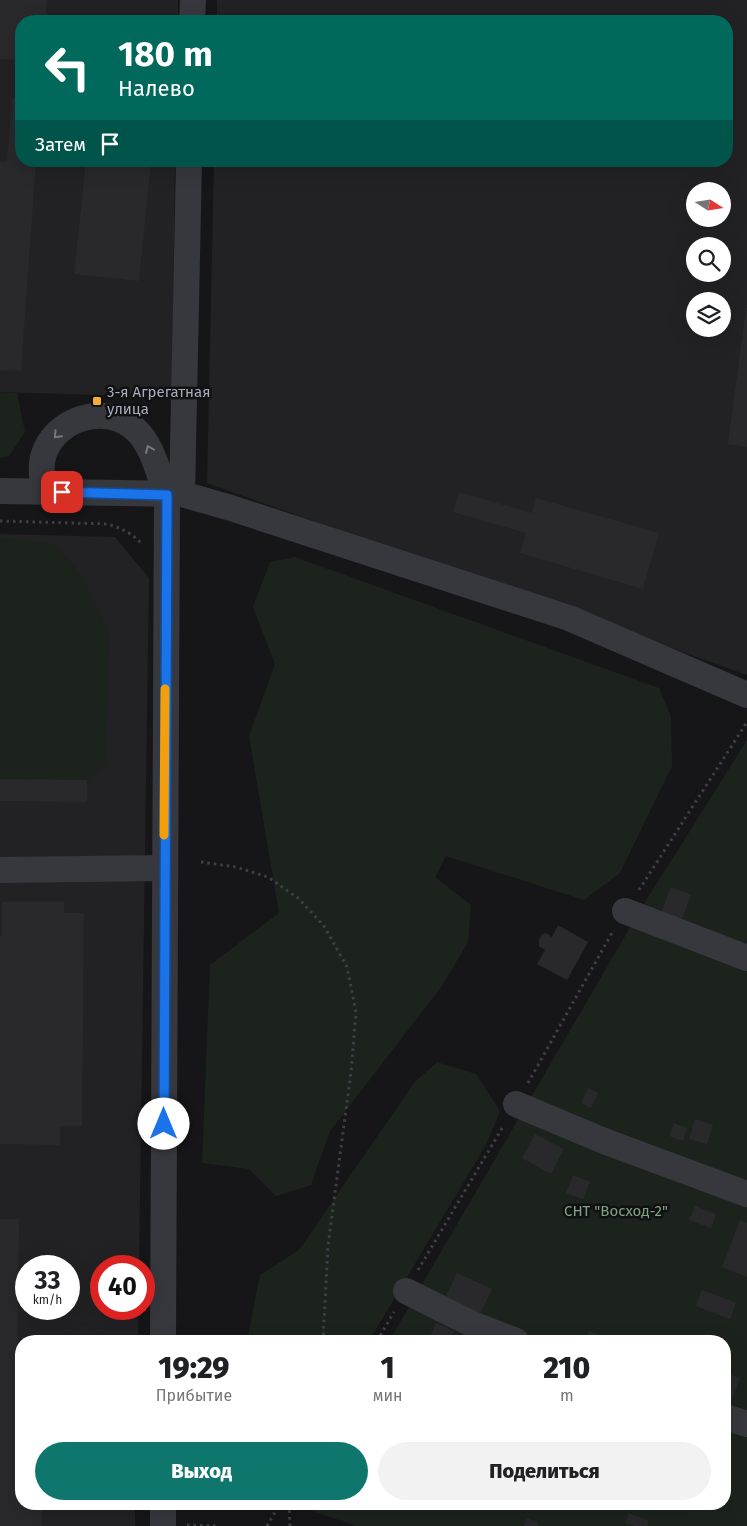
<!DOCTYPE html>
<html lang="ru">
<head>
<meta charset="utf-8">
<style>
  :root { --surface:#fff; --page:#f2f2f2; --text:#202124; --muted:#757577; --accent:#0f766e }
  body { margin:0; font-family:"Fira Sans",sans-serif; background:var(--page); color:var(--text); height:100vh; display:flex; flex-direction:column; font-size:19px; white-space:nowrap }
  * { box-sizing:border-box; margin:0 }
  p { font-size:16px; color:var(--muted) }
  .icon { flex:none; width:28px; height:28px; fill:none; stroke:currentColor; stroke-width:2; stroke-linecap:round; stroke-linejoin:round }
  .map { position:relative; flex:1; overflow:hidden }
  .panel { position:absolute; left:15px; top:1335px; width:716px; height:175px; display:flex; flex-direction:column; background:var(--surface); border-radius:20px; box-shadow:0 5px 20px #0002 }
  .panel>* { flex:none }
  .hud { position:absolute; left:15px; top:15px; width:718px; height:152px; border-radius:20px; box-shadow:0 5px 20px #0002; background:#00695c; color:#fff; overflow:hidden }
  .needle { width:32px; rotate:102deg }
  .controls { position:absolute; left:686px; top:182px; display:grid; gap:10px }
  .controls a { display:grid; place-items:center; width:45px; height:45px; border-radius:50%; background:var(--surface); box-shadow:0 5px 20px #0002; font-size:25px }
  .speed { position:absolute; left:15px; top:1255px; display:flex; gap:10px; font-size:25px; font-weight:700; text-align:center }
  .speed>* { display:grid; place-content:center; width:65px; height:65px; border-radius:50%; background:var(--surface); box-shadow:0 5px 20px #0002; line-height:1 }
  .speed small { font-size:12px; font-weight:400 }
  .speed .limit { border:8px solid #d22; background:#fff; color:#111 }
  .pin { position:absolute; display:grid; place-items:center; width:42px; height:42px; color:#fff; margin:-21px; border-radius:10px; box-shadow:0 2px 8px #0006 }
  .me { position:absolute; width:55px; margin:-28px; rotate:0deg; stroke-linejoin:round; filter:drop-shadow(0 0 4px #0008) }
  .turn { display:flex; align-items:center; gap:18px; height:105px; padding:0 20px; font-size:22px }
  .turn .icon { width:65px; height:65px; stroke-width:2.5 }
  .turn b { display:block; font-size:35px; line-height:42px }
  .then { display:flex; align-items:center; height:48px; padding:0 20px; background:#0003; gap:10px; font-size:19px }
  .eta { display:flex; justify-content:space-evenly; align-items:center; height:85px; text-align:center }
  .eta b { font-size:30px; font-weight:800; line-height:35px }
  .primary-button { display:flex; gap:10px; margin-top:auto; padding:10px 20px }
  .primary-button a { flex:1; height:58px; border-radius:30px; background:var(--accent); color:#fff; font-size:20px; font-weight:800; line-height:58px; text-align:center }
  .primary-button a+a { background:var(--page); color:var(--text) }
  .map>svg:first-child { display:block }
  .built { fill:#222225; fill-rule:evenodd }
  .green { fill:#1c231d }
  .building { fill:#29292c }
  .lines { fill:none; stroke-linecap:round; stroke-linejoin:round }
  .path { stroke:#3d3f44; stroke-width:3; stroke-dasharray:2.5 4; stroke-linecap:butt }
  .minor { stroke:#37383d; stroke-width:26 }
  .oneway { stroke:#757881 }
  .route-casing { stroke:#114b97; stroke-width:12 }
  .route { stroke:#1a73e8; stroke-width:9 }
  .slow { stroke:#f59e0b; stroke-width:9 }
  .poi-dot { fill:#f2b134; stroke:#111113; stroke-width:2 }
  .labels { text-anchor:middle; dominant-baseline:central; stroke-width:5; stroke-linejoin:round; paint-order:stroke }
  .poi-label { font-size:15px; fill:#a8adb8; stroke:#111113; text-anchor:start }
  .park-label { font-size:15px; fill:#7fa381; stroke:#111113 }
</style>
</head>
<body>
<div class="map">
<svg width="747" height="1526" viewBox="0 0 747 1526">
  <rect width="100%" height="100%" fill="#161618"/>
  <g class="built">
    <path d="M 0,0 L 178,0 L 178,21 L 21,21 L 21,161 L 175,161 L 172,390 L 166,397 L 0,392 Z"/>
    <path d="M 217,0 L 747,0 L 747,675 L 207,483 L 214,161 L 726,161 L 726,21 L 217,21 ZM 695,191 L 722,191 L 722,219 L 695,219 ZM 695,246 L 722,246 L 722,274 L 695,274 ZM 695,301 L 722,301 L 722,329 L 695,329 Z"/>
    <path d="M 0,534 L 115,537 L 149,578 L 139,1266 L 101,1266 L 101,1309 L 138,1309 L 138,1341 L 21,1341 L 21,1504 L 135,1504 L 135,1526 L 0,1526 ZM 26,1266 L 69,1266 L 69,1309 L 26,1309 Z"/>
  </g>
  <g class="green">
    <path d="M 0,392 L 17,393 L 25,432 L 9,456 L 0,458 Z"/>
    <path d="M 0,537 L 56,544 L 84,578 L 109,635 L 106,766 L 87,780 L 0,779 Z"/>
    <path d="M 295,557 L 659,688 L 671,716 L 672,766 L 620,873 L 584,900 L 446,856 L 435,877 L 471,905 L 468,942 L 442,986 L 330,1131 L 311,1185 L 276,1196 L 249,1169 L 202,1163 L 210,965 L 279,913 L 249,736 L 275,664 L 253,607 L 270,562 Z"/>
    <path d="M 747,740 L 747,1526 L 356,1526 L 293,1504 L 725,1504 L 725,1341 L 389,1341 L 642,907 Z"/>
    <path d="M 437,1062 L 476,1074 L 500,1111 L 487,1143 L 369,1341 L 247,1341 L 260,1275 L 299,1250 L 414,1083 Z"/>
  </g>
  <g class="building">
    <path d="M 0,0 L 47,0 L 45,21 L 21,21 L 21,60 L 0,59 Z"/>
    <path d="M 12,98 L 21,99 L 21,161 L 36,161 L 21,371 L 0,370 L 0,162 L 7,162 Z"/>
    <path d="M 86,161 L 151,161 L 139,281 L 74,274 Z"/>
    <path d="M 746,308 L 747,308 L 747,447 L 728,444 Z"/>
    <path d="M 459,492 L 532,513 L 536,498 L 659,533 L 643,589 L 520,553 L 526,533 L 453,512 Z"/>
    <path d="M 0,779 L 87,780 L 87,802 L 0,801 Z"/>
    <path d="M 671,887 L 691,895 L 681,921 L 661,913 Z"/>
    <path d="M 2,902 L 64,902 L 64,913 L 84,913 L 82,1126 L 60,1126 L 60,1145 L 0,1144 L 0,936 L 2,936 Z"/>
    <path d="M 558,925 L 588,942 L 567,980 L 537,964 L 545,950 L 539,946 L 539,940 L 542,934 L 546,933 L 552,937 Z"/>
    <path d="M 588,1088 L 598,1093 L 591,1108 L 581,1103 Z"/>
    <path d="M 695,1119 L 713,1125 L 707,1144 L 689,1139 Z"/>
    <path d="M 674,1123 L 687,1128 L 683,1141 L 669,1136 Z"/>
    <path d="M 535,1134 L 564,1149 L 551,1174 L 522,1158 Z"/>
    <path d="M 573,1175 L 590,1182 L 583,1199 L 566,1193 Z"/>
    <path d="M 695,1206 L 716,1214 L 711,1228 L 689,1220 Z"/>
    <path d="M 0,1219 L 19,1219 L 17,1409 L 21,1409 L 21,1504 L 42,1504 L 42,1526 L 0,1526 Z"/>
    <path d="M 740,1220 L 747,1223 L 747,1277 L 722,1267 Z"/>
    <path d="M 457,1273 L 492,1289 L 479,1315 L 445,1298 Z"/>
    <path d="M 702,1290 L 736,1303 L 730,1319 L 696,1306 Z"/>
    <path d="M 436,1323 L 454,1331 L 450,1341 L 428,1341 Z"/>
    <path d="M 589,1331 L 603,1336 L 601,1341 L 585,1341 Z"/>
    <path d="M 725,1372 L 740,1378 L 732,1400 L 725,1398 Z"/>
    <path d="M 725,1433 L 731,1436 L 725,1453 Z"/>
    <path d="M 629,1513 L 649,1521 L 647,1526 L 634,1526 L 625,1523 Z"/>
    <path d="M 527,1518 L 539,1523 L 538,1526 L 524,1526 Z"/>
  </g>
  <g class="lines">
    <g class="path">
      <path d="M 0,521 L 107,524 C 121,528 132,533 142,544"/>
      <path d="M 201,862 L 236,867 L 268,877 L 298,898 L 324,926 L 347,967 L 356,1012 L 351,1072 L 328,1246 L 323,1341"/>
      <path d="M 639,890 L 747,722"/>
      <path d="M 528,1083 L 613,931"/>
      <path d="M 418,1270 L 504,1125"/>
      <path d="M 377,1341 L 394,1312"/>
      <path d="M 289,1504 L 290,1526"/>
      <path d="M 187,1525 L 216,1526"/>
      <path d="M 267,1526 L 280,1504"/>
    </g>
    <g class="minor">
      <path d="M 192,21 L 193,0"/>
      <path d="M 0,491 L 182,494 L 231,508 L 569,618 L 747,695"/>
      <path d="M 45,491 C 42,480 40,469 43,457 C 53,419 106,401 136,430 C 153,446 158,473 167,495 L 163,1341"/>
      <path d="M 182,494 L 189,161"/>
      <path d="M 0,870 L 164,868"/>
      <path d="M 625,911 L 747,958"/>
      <path d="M 516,1104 L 604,1141 L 747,1194"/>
      <path d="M 406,1291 L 472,1324 L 516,1341"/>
      <path d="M 725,1417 L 747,1424"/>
      <path d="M 163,1526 L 163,1504"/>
    </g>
  </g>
  <defs><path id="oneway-chevron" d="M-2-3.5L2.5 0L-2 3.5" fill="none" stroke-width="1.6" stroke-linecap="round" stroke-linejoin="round" transform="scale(1.25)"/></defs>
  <g class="oneway">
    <use href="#oneway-chevron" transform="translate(57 435) rotate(133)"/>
    <use href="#oneway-chevron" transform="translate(149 449) rotate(-113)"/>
  </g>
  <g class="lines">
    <g class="route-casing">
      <path id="route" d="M 62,492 L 167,495 L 164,1124"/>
    </g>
    <use href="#route" class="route"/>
    <path class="slow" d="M 164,835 L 165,689"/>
  </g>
  <rect class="poi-dot" x="92" y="396" width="10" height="10" rx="2.5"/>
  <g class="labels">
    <g class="poi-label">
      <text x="107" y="392">3-я Агрегатная<tspan x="107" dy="17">улица</tspan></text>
    </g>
    <g class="park-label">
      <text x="616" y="1211">СНТ "Восход-2"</text>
    </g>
  </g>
</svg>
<div class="controls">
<a><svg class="needle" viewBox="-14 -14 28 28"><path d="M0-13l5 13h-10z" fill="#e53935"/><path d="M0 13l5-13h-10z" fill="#757577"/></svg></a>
<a><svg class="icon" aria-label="search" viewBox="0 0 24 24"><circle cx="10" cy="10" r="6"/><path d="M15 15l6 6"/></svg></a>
<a><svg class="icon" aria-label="layers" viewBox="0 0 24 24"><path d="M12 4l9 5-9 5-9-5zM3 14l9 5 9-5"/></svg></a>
</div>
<div class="speed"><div>33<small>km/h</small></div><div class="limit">40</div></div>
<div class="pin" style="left:62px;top:492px;background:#d93025"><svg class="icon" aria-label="arrive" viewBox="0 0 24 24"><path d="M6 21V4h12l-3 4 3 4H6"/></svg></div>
<svg class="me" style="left:164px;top:1124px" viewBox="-20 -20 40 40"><circle r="19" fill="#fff"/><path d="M0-13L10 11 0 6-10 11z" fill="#1a73e8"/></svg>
<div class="hud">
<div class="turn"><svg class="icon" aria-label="left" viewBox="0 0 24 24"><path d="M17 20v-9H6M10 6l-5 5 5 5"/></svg><div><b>180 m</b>Налево</div></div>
<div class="then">Затем<svg class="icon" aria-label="arrive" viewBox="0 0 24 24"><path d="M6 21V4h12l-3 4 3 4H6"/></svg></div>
</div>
<section class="panel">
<div class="eta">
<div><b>19:29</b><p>Прибытие</p></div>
<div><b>1</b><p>мин</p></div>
<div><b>210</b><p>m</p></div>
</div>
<div class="primary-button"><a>Выход</a><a>Поделиться</a></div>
</section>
</div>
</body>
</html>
